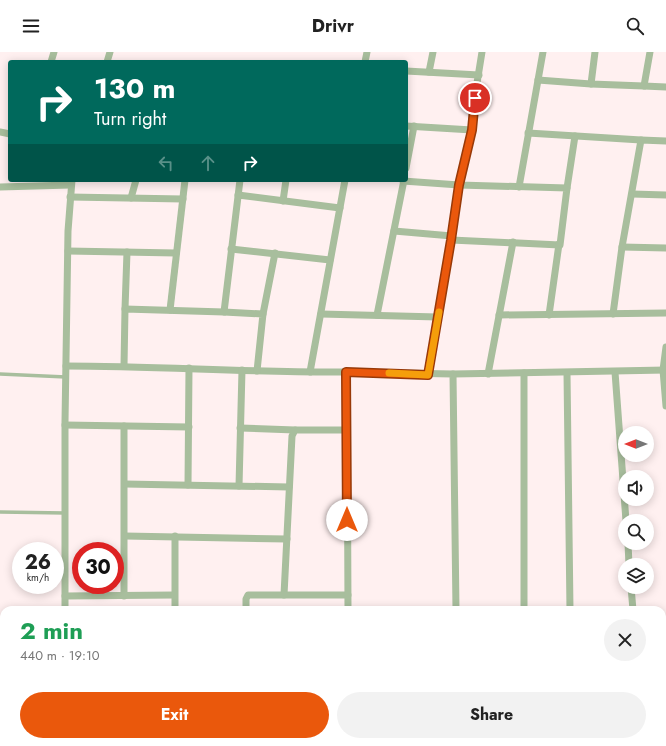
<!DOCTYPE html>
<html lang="en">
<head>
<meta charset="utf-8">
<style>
  :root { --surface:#fff; --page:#f2f2f2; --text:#222; --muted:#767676; --accent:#ea580c }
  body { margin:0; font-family:Jost,sans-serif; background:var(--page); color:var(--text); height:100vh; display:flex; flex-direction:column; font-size:15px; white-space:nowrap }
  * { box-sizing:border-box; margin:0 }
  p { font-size:13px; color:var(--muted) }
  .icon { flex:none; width:22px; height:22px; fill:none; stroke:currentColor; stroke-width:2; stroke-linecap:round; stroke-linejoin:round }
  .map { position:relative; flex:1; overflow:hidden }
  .panel { position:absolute; left:0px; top:554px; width:666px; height:140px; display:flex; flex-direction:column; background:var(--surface); border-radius:12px 12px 0 0; box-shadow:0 2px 10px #0003 }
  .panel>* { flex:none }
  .top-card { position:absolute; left:8px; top:8px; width:400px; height:122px; border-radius:4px; box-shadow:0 2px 10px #0003; background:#00695c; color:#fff; overflow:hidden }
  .needle { width:26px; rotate:270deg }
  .controls { position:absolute; left:618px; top:374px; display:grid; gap:8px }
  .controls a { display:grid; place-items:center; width:36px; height:36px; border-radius:50%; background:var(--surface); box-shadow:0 2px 10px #0003; font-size:20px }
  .speed { position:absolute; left:12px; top:490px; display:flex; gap:8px; font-size:20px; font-weight:700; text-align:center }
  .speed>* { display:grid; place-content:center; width:52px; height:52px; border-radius:50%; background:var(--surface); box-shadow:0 2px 10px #0003; line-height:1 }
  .speed small { font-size:10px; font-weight:400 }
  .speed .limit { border:6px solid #d22; background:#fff; color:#111 }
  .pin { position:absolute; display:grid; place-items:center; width:34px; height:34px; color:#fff; margin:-17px; border:2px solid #fff; border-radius:50%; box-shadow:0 1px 4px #0007 }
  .me { position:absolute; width:44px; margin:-22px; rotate:0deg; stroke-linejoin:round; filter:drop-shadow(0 0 3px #0008) }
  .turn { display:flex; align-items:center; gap:14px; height:84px; padding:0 20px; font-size:18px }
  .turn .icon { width:52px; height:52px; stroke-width:2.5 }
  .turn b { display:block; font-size:28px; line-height:34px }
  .lanes { display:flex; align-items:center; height:38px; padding:0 20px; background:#0003; justify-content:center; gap:20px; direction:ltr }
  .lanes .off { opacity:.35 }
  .round { display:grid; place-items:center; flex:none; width:42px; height:42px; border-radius:21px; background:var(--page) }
  .headline { display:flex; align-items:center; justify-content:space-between; height:68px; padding:0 20px }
  h1 { font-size:24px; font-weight:700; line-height:30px; color:#1e9e55 }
  .button { display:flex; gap:8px; margin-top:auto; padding:8px 20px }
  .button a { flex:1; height:46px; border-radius:24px; background:var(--accent); color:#fff; font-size:16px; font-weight:700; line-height:46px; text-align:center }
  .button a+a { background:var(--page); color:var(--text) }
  header { display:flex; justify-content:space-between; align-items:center; height:52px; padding:0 20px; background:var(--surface); font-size:18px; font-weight:700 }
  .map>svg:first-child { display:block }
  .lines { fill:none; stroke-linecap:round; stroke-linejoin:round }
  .lane { stroke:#a8be9d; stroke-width:3.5 }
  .street { stroke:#a8be9d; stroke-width:7 }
  .route-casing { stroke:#983908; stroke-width:10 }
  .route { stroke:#ea580c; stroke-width:7 }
  .slow { stroke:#f59e0b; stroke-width:7 }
</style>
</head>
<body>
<header><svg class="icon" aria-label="menu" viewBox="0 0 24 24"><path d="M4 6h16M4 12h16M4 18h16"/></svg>Drivr<svg class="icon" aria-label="search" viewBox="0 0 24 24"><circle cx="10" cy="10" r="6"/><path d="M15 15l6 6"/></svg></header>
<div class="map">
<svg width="666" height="694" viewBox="0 0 666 694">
  <rect width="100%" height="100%" fill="#fff0f0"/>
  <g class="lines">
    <g class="lane">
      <path d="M 0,322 L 66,325"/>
      <path d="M 0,460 L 65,461"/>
    </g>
    <g class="street">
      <path d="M 595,0 L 591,32 L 644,34"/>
      <path d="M 650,0 L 644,34 L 666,35"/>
      <path d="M 51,10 L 54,0"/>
      <path d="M 107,10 L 110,0"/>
      <path d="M 365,10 L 367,0"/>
      <path d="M 406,19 L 479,23"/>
      <path d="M 429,20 L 433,0"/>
      <path d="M 538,28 L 591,32"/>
      <path d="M 406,74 L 472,78"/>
      <path d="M 0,80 L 10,82"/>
      <path d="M 528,81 L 641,88"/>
      <path d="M 406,116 L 414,74"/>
      <path d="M 403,129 L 459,133 L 567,136 L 560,193 L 451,188"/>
      <path d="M 0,135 L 70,133"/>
      <path d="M 519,135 L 543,0"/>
      <path d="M 567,136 L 575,84"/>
      <path d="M 632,142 L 666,143"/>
      <path d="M 238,143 L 340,156"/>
      <path d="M 70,145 L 183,147"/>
      <path d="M 131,146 L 136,128"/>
      <path d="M 283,149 L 286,128"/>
      <path d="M 394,179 L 452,184"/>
      <path d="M 622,195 L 666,196"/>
      <path d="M 231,197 L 330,208"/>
      <path d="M 68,199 L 176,201"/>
      <path d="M 125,257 L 127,200"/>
      <path d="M 170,258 L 185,128"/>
      <path d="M 224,260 L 240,128"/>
      <path d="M 263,262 L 275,201"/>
      <path d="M 321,262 L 438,265"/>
      <path d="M 613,262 L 622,195 L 641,88 L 666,89"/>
      <path d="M 377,263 L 404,128"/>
      <path d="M 499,263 L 666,261"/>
      <path d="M 549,263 L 559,192"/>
      <path d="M 666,295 L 663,318 L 666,354"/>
      <path d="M 66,314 C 160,314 253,321 347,320"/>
      <path d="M 124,314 L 125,257 L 224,260 L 263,262 L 257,319"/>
      <path d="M 310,320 L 345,128"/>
      <path d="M 615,320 L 626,469"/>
      <path d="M 524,321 L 524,558"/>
      <path d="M 567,321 L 570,558"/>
      <path d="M 453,322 L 666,318"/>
      <path d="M 488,322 L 513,190"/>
      <path d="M 428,323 L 451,188 L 459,133 L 472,78 L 477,31 L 482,0"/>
      <path d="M 65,373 L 189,375"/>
      <path d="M 124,374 L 124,544"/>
      <path d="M 240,376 L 295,378"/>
      <path d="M 347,378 L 295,378 L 292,384 L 284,543 L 348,543"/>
      <path d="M 125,432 L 289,435"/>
      <path d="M 188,433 L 189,316"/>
      <path d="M 239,434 L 242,318"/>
      <path d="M 125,484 L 287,487"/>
      <path d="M 628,491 L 629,513"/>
      <path d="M 631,535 L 633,558"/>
      <path d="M 65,544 L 174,543"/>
      <path d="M 65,558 L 65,370 L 68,179 L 72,128"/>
      <path d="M 175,558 L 175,484"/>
      <path d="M 246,558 L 246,547 L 248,543 L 284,543"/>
      <path d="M 348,558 L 347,320 L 453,322 L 456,558"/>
      <path d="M 0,572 L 4,569"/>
      <path d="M 662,590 L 666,590"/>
      <path d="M 294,690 L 294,694"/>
      <path d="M 352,690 L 352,694"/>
      <path d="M 459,690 L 459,694"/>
      <path d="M 65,694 L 65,690"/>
      <path d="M 124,694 L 124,690"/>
      <path d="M 493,694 L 494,690"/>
    </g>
  </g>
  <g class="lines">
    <g class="route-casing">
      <path id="route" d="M 347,468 L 346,320 L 428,323 L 451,188 L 459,133 L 472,78 L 475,46"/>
    </g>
    <use href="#route" class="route"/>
    <path class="slow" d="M 389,321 L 428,323 L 439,260"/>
  </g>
</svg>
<div class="controls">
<a><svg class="needle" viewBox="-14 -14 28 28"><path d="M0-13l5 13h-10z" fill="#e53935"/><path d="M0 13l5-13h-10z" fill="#767676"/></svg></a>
<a><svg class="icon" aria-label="sound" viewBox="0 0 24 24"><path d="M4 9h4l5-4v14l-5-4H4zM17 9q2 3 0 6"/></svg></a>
<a><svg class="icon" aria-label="search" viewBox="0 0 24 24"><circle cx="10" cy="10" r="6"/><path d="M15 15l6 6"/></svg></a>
<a><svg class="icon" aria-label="layers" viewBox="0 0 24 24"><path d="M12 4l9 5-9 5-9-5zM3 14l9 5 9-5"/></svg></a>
</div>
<div class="speed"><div>26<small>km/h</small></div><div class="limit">30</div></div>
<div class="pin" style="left:475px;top:46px;background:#d93025"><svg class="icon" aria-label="arrive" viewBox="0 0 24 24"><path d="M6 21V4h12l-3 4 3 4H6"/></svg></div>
<svg class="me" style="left:347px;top:468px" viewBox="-20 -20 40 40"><circle r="19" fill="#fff"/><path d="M0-13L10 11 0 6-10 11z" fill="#ea580c"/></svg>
<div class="top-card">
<div class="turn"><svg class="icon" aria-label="right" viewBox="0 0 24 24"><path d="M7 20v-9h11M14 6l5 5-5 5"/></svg><div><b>130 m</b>Turn right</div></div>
<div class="lanes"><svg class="icon off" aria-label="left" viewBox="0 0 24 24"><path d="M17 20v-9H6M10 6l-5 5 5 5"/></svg><svg class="icon off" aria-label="ahead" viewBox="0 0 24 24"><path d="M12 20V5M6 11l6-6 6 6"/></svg><svg class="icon" aria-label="right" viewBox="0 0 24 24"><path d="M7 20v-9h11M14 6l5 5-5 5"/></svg></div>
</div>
<section class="panel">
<div class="headline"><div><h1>2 min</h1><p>440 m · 19:10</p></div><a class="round"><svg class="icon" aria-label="close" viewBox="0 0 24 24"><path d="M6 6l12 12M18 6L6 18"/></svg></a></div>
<div class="button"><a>Exit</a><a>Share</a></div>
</section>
</div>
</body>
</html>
